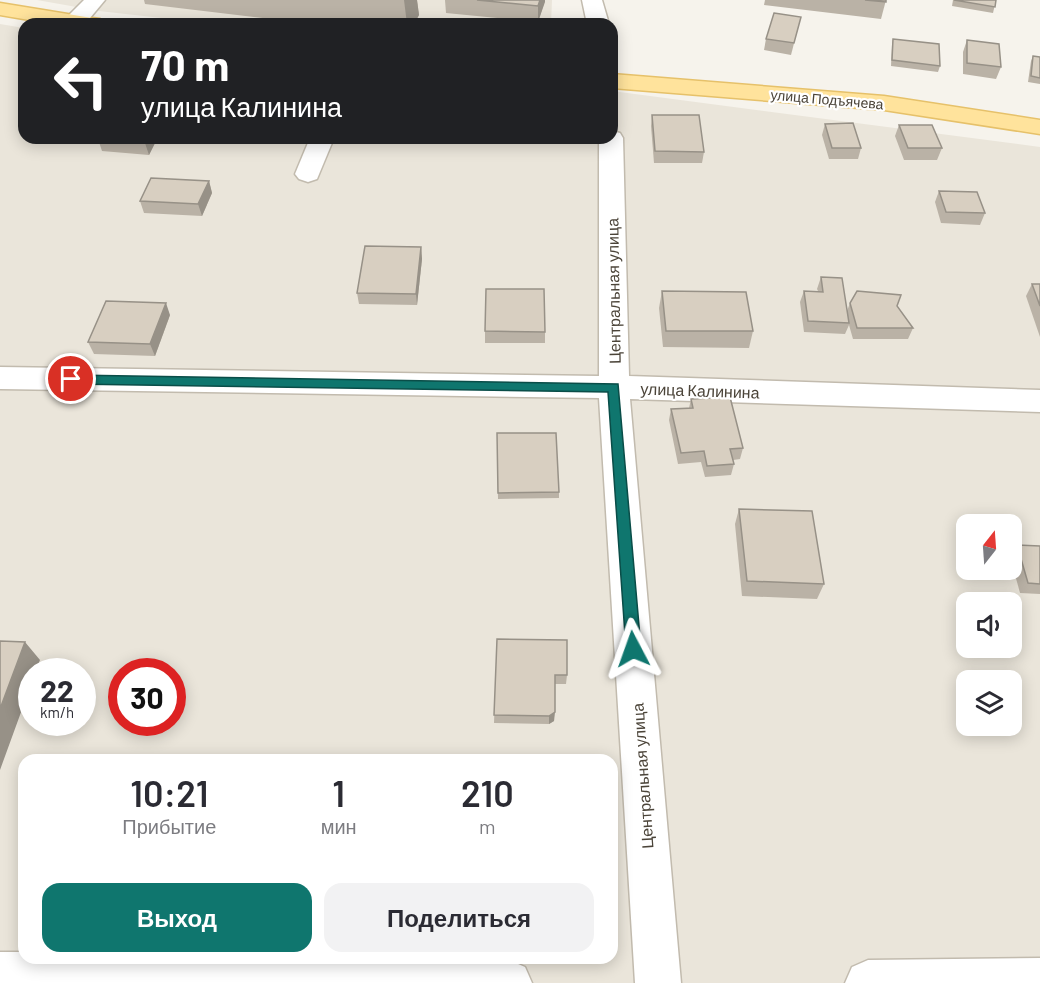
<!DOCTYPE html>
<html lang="ru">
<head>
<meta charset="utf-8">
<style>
  :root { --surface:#fff; --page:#f2f2f3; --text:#2b2b33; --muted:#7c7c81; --accent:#0f766e }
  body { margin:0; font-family:Barlow,sans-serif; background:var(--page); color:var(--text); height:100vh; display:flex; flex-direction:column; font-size:22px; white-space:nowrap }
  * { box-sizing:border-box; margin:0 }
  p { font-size:20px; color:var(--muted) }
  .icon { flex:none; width:33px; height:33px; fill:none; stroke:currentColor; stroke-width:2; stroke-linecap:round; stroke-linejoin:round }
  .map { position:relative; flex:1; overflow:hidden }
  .details { position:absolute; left:18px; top:754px; width:600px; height:210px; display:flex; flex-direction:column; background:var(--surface); border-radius:18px; box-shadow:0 3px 15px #0003 }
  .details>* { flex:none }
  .hud { position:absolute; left:18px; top:18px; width:600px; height:126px; border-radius:18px; box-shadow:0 3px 15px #0003; background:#202124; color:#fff; overflow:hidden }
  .needle { width:39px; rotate:17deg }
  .tools { position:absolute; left:956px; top:514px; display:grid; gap:12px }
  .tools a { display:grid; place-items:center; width:66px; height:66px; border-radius:12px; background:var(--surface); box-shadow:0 3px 15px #0003; font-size:30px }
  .speed { position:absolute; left:18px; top:658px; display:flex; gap:12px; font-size:30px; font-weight:700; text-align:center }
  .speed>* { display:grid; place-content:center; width:78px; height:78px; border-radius:50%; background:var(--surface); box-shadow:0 3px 15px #0003; line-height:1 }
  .speed small { font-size:15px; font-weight:400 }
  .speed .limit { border:9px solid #d22; background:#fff; color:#111 }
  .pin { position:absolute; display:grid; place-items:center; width:51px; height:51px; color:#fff; margin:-26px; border:3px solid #fff; border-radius:50%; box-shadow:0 2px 6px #0007 }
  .me { position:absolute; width:66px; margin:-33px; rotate:356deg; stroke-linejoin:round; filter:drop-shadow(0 0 4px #0008) }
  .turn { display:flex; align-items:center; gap:21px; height:126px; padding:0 24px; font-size:27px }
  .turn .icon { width:78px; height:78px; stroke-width:2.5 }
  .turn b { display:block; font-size:42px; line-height:51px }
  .eta { display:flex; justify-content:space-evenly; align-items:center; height:102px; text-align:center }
  .eta b { font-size:36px; font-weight:600; line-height:42px }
  .primary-button { display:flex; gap:12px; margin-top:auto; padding:12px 24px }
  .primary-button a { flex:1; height:69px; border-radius:18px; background:var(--accent); color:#fff; font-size:24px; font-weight:600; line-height:69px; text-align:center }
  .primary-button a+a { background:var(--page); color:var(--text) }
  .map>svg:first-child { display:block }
  .residential { fill:#eae5da; fill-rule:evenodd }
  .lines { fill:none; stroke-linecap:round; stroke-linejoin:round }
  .minor-casing { stroke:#c2bbae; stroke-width:3 }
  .major-casing { stroke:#e6c16a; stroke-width:3 }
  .minor { fill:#fff; fill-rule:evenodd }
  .major { fill:#ffe39c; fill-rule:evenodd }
  .wall { fill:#bab2a6 }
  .shaded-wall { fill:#979187 }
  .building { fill:#d8cfc1; stroke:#979187; stroke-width:1.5 }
  .route { fill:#0f766e; stroke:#0a4d48; stroke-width:1.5 }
  .labels { text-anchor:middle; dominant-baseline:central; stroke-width:4.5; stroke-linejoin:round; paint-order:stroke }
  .far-street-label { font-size:14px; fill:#4b4439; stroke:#fff }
  .street-label { font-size:16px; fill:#4b4439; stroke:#fff }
</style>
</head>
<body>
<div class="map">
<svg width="1040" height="983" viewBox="0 0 1040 983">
  <rect width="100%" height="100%" fill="#f6f3ec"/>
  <g class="residential">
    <path d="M 37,0 L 552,0 L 551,24 L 215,24 L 99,11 Z"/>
    <path d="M 0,24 L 24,28 L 24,138 L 612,138 L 612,91 L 1040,147 L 1040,983 L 0,983 ZM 966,525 L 1011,525 L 1011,570 L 966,570 ZM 966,603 L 1011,603 L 1011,648 L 966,648 ZM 32,672 L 82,672 L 82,723 L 32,723 ZM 122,672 L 172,672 L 172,723 L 122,723 ZM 966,681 L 1011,681 L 1011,726 L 966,726 ZM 24,760 L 612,760 L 612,958 L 24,958 Z"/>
  </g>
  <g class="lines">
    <g class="minor-casing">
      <g id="minor">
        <path d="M 84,0 L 105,0 L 85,24 L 66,24 L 67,17 Z"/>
        <path d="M 582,0 L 602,0 L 609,24 L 587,24 Z"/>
        <path d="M 612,131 L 620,133 L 623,138 L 629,376 L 1040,390 L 1040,412 L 630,399 L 681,983 L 635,983 L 599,398 L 0,389 L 0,367 L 599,376 L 599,138 L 612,138 Z"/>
        <path d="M 310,138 L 334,138 L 317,179 L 308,182 L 299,179 L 295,174 Z"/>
        <path d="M 0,952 L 24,952 L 24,958 L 509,960 L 525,967 L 532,983 L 0,983 Z"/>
        <path d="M 1040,958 L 1040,983 L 845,983 L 852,967 L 868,960 Z"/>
      </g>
    </g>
    <g class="major-casing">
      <g id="major">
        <path d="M 0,3 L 92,18 L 100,19 L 103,24 L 53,24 L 0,15 Z"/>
        <path d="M 612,74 L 884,96 L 1040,120 L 1040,134 L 884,110 L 612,88 Z"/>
      </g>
    </g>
    <use href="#minor" class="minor"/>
    <use href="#major" class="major"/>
  </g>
  <g class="wall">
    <path d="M 144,0 L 417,0 L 419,15 L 414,24 L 314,24 L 145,4 Z"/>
    <path d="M 445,0 L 545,0 L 538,22 L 446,13 Z"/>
    <path d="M 765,0 L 886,0 L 881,19 L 764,5 Z"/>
    <path d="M 953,0 L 996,0 L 993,13 L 952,6 Z"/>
    <path d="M 798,28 L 791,55 L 764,50 L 766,39 Z"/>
    <path d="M 893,39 L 940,66 L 938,72 L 891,66 L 892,45 Z"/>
    <path d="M 967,40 L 1001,67 L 996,79 L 963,74 L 963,52 Z"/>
    <path d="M 1033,56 L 1040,57 L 1040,84 L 1028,82 L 1031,61 Z"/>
    <path d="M 652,115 L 704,152 L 702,163 L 654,163 L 651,126 Z"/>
    <path d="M 825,124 L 861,148 L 858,159 L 829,159 L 822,135 Z"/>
    <path d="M 899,125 L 942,148 L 937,160 L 904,160 L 895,136 Z"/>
    <path d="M 98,138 L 156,138 L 156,141 L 149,155 L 102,151 L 98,139 Z"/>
    <path d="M 209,181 L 212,193 L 202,216 L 144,213 L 140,201 Z"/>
    <path d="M 939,191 L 985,213 L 980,225 L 941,223 L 935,202 Z"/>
    <path d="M 421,247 L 422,259 L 417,305 L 359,304 L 357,293 Z"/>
    <path d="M 821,277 L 847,311 L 850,303 L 897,306 L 913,328 L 908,339 L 853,339 L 849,325 L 845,334 L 804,332 L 800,302 L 804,291 L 818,291 L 817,289 Z"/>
    <path d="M 1032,284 L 1040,284 L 1040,337 L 1026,296 Z"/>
    <path d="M 662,291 L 753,331 L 749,348 L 663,347 L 659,308 Z"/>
    <path d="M 170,315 L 155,356 L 94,354 L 88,342 Z"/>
    <path d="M 485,331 L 545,332 L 545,343 L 485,343 Z"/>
    <path d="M 691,399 L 743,448 L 740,459 L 733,460 L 734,464 L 731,475 L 705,477 L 701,462 L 678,464 L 669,420 L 671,409 L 689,408 Z"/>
    <path d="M 497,433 L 559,492 L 559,498 L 498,499 Z"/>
    <path d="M 739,509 L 824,584 L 817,599 L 742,596 L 735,524 Z"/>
    <path d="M 1017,545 L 1040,546 L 1040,594 L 1020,593 L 1011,560 L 1011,553 Z"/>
    <path d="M 497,639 L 567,675 L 566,684 L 555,684 L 554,721 L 549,724 L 494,723 Z"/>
  </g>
  <g class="shaded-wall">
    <path d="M 404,0 L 417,0 L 419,15 L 414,24 L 407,24 Z"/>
    <path d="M 540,0 L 545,0 L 545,2 L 538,22 L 538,6 Z"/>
    <path d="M 148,138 L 156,138 L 156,141 L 149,155 L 145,143 Z"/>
    <path d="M 209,181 L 212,193 L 202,216 L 198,204 Z"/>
    <path d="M 421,247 L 422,259 L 417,305 L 416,294 Z"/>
    <path d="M 166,303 L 170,315 L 155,356 L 150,344 Z"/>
    <path d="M 25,642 L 40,660 L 35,672 L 32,672 L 32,682 L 0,770 L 0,709 Z"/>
    <path d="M 555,712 L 554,721 L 549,724 L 549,716 Z"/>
  </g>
  <g class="building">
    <path d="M 477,0 L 540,0 L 538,6 Z"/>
    <path d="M 865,0 L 886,0 L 886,2 Z"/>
    <path d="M 954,0 L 996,0 L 995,7 Z"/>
    <path d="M 774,13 L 801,17 L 794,43 L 766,39 Z"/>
    <path d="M 893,39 L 939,44 L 940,66 L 892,60 Z"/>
    <path d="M 967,40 L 999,44 L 1001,67 L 967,63 Z"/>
    <path d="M 1033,56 L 1040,57 L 1040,78 L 1031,76 Z"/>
    <path d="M 652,115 L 699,115 L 704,152 L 655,151 Z"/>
    <path d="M 853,123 L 861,148 L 832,148 L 825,124 Z"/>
    <path d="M 899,125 L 932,125 L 942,148 L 908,148 Z"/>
    <path d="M 98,138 L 148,138 L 145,143 L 98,139 Z"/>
    <path d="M 151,178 L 209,181 L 198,204 L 140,201 Z"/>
    <path d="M 939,191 L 977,192 L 985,213 L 946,212 Z"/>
    <path d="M 365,246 L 421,247 L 416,294 L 357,293 Z"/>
    <path d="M 821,277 L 842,278 L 849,323 L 808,321 L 804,291 L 823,292 Z"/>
    <path d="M 1032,284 L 1040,284 L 1040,306 Z"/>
    <path d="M 486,289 L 544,289 L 545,332 L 485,331 Z"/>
    <path d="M 662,291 L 746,292 L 753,331 L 666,331 Z"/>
    <path d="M 857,291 L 901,295 L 897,306 L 913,328 L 857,328 L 850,303 Z"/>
    <path d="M 106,301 L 166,303 L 150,344 L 88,342 Z"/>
    <path d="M 730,397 L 743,448 L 730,449 L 734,464 L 707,466 L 704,451 L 681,453 L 671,409 L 693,408 L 691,399 Z"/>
    <path d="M 497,433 L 556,433 L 559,492 L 498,493 Z"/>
    <path d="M 739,509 L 812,511 L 824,584 L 747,581 Z"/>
    <path d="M 1017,545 L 1040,546 L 1040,584 L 1028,583 Z"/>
    <path d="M 497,639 L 567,640 L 567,675 L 555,675 L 555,712 L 549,716 L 494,715 Z"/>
    <path d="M 0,641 L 25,642 L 0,709 Z"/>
  </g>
  <path class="route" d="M 71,375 L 618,384 L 641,649 L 639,654 L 633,656 L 628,654 L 626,649 L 608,392 L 71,384 L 65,379 Z"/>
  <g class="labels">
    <g class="far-street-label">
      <text transform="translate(827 99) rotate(5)">улица Подъячева</text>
    </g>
    <g class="street-label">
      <text transform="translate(613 291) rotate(-91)">Центральная улица</text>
      <text transform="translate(700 390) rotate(2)">улица Калинина</text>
      <text transform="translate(642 776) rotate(-94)">Центральная улица</text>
    </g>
  </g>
</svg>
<div class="tools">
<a><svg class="needle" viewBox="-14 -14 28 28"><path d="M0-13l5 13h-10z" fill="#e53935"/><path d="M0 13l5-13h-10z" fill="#7c7c81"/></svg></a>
<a><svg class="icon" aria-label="sound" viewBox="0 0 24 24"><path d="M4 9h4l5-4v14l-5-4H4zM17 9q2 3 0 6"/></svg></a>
<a><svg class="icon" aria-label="layers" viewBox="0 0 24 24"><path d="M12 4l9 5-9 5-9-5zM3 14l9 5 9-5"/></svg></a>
</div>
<div class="speed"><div>22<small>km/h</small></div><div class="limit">30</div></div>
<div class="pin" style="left:71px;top:379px;background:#d93025"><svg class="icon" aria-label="arrive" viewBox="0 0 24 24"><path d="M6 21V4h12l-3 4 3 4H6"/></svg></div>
<svg class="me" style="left:633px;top:649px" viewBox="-20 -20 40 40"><path d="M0-17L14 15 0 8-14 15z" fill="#0f766e" stroke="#fff" stroke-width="4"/></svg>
<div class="hud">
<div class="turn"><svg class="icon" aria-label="left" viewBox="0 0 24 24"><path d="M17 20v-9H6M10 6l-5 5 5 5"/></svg><div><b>70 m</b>улица Калинина</div></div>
</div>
<section class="details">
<div class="eta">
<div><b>10:21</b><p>Прибытие</p></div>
<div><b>1</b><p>мин</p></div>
<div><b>210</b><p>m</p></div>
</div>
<div class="primary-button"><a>Выход</a><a>Поделиться</a></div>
</section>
</div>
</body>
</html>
